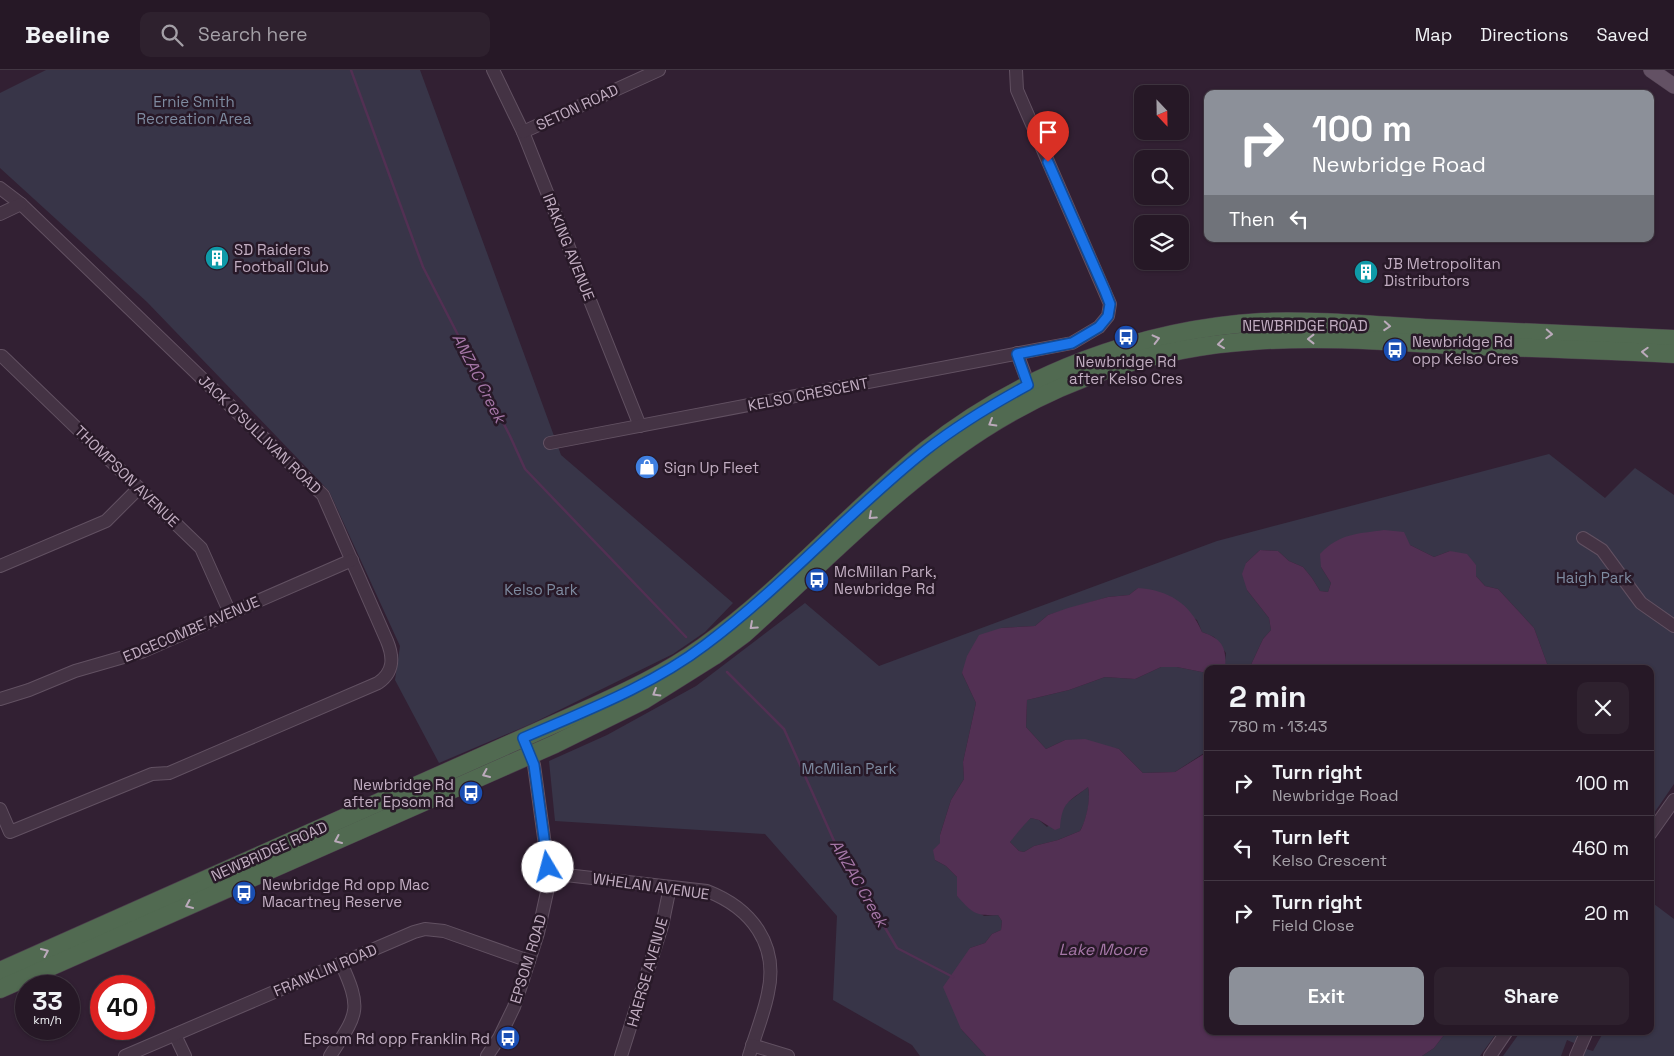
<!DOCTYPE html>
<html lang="en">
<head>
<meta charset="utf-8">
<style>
  :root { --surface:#261826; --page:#2e212e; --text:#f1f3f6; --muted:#a4a0a7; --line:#423743; --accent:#8c9099 }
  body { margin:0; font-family:"Space Grotesk",sans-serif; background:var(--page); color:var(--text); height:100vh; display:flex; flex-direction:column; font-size:19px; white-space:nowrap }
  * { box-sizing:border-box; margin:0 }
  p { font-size:16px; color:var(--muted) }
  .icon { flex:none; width:28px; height:28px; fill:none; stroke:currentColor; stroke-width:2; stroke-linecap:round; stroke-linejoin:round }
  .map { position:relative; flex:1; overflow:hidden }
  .details { position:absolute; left:1204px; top:595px; width:450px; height:370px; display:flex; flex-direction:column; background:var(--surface); border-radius:10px; box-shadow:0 1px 4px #0004,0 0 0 1px var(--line) }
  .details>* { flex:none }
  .hud { position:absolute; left:1204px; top:20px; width:450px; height:152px; border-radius:10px; box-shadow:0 1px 4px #0004,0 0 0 1px var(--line); background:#8c9099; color:#fff; overflow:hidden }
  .needle { width:32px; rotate:158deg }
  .controls { position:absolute; left:1134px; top:15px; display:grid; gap:10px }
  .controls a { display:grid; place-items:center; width:55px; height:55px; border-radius:10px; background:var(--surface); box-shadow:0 1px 4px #0004,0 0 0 1px var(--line); font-size:25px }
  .speed { position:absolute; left:15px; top:905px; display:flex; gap:10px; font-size:25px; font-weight:700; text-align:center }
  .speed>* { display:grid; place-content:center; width:65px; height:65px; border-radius:50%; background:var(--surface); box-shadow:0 1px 4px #0004,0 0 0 1px var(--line); line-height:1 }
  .speed small { font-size:12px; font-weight:400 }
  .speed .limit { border:8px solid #d22; background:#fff; color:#111 }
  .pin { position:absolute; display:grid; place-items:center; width:42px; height:42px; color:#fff; margin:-51px -21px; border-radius:50% 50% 50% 0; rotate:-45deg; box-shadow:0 0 5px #0007 }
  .pin .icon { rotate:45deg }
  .me { position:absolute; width:55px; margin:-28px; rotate:352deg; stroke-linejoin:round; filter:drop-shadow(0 0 4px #0008) }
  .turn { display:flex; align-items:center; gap:18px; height:105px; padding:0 25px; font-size:22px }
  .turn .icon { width:65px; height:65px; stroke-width:2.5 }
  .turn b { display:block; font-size:35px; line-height:42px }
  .then { display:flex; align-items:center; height:48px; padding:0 25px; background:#0003; gap:10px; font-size:19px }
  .round { display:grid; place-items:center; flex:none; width:52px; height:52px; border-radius:10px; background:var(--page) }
  .summary { display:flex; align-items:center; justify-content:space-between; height:85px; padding:0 25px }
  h1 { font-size:30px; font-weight:800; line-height:38px }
  .cta { display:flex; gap:10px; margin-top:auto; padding:10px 25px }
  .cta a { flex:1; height:58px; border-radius:10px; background:var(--accent); color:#fff; font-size:20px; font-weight:800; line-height:58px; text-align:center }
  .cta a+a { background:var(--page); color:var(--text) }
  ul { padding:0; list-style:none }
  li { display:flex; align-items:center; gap:15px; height:65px; padding:0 25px; border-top:1px solid var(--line) }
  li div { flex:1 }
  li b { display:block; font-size:19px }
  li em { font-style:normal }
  header { display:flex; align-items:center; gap:30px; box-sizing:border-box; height:70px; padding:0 25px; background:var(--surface); border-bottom:1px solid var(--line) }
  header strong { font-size:24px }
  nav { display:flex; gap:28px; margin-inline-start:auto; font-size:18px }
  .search { width:350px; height:45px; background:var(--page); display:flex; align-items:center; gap:12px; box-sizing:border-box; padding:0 18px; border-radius:10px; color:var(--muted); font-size:19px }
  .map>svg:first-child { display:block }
  .green { fill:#383548 }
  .water { fill:#523053; fill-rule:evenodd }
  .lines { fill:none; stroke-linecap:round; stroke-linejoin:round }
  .stream { stroke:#523053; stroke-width:2.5 }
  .minor-casing { stroke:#625162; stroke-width:14 }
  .major-casing { stroke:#4d3d4e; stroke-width:16 }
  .highway-casing { stroke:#4b3b4b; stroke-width:19 }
  .minor { stroke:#434; stroke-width:12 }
  .major { stroke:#635164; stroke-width:15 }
  .highway { stroke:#516a51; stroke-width:18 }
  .oneway { stroke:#bab }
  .route-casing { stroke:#114b97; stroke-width:12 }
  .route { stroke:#1a73e8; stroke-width:9 }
  .labels { text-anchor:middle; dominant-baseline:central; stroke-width:5; stroke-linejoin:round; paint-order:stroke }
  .park-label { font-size:15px; fill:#7e8ba0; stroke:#281928 }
  .street-label { font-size:15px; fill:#c1adc1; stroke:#281928 }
  .poi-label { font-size:15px; fill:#c1adc1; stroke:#281928; text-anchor:start }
  .water-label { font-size:16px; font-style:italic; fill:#a677a8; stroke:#281928 }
</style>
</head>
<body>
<header>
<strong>Beeline</strong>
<div class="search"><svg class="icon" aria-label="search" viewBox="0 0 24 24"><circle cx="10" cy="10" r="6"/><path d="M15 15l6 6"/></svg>Search here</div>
<nav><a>Map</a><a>Directions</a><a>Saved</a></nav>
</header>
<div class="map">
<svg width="1674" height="986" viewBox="0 0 1674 986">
  <rect width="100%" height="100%" fill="#322033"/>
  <g class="green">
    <path d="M 46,0 L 420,0 L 561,385 L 733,533 L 705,562 L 673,584 L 533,653 L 439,693 L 395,610 L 400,576 L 329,421 L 147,232 L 0,98 L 0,23 Z"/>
    <path d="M 1549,384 L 1605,428 L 1635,398 L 1674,425 L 1674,714 L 1650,749 L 1650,599 L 1549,599 L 1534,558 L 1498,519 L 1485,516 L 1476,506 L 1476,495 L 1450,481 L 1434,487 L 1410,475 L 1321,497 L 1331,513 L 1328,522 L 1320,521 L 1312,508 L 1303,497 L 1289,491 L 1278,481 L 1260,480 L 1246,493 L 1247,520 L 1269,548 L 1271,560 L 1263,569 L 1249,599 L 1224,599 L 1226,583 L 1214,567 L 1202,562 L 1197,550 L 1138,518 L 1129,525 L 1108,527 L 1048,545 L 1035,556 L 1001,558 L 962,603 L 976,633 L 963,692 L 964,709 L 951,730 L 940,765 L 940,773 L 935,790 L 946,796 L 957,807 L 957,826 L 984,846 L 998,845 L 1002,851 L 1001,860 L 992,864 L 985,873 L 970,878 L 961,959 L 986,986 L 920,986 L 912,975 L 833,930 L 837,846 L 765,764 L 555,751 L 549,691 L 607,665 L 696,616 L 805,533 L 879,596 L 1217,471 Z"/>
    <path d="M 1161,597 L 1177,597 L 1207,603 L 1208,669 L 1204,683 L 1175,702 L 1143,703 L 1119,679 L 1065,670 L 1046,679 L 1026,657 L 1027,630 L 1069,620 L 1105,607 L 1135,609 Z"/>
    <path d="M 1088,717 C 1091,730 1087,749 1080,761 L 1058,770 L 1034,776 L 1024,782 L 1019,781 L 1010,772 C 1013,767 1026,751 1031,748 L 1039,750 L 1047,757 L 1061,744 L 1064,735 Z"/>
    <path d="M 1650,831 L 1674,849 L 1674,986 L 1583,986 L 1586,979 L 1593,981 L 1604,961 L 1650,961 Z"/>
    <path d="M 1447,961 L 1498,961 L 1480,986 L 1422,986 L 1434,978 Z"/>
    <path d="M 1521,961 L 1581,961 L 1574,973 L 1567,970 L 1561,986 L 1503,986 Z"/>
  </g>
  <g class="water">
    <path d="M 1384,460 L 1404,462 L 1410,475 L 1434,487 L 1450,481 L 1467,484 L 1476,495 L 1476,506 L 1485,516 L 1498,519 L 1534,558 L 1549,599 L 1249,599 L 1263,569 L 1271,560 L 1269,548 L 1247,520 L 1242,504 L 1246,493 L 1260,480 L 1278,481 L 1289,491 L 1303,497 L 1312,508 L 1320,521 L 1328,522 L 1331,513 L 1321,497 L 1320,484 C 1340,463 1357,464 1384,460 Z"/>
    <path d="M 1138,518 C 1168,520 1190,533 1202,562 C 1222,569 1227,577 1225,598 L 1208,599 L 1207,603 L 1177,597 L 1161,597 L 1135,609 L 1105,607 L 1069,620 L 1027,630 L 1026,657 L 1046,679 L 1065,670 L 1085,669 L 1119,679 L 1143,703 L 1175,702 L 1204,684 L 1207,669 L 1208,961 L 1447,961 L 1434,978 L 1422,986 L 986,986 L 961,959 L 943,917 L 970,878 L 985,873 L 992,864 L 1001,860 L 1002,851 L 998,845 C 974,846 973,843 957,826 L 957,807 L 946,796 L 935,790 L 933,780 L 940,773 L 940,765 L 951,730 L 964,709 L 963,692 L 976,633 L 962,603 L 967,586 L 979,565 L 1001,558 L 1035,556 L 1048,545 L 1068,538 L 1108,527 L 1129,525 ZM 1088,717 C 1091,729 1086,751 1080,761 L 1058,770 L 1034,776 L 1024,782 L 1019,781 L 1010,772 C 1013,768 1027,751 1031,748 L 1039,750 L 1055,760 L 1060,758 C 1062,732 1068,732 1088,717 Z"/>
  </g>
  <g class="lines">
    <g class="stream">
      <path d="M 351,0 L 423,197 L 510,366 L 525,399 L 686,567"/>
      <path d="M 727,602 L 784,659 L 835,773 L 897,878 L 953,907"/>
    </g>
    <g class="minor-casing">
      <g id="minor">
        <path d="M 493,0 L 523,62 L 640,356"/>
        <path d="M 523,62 L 659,0"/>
        <path d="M 0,118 L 21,134 L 323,425 L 387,571 C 394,588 394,602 378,613 L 169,703 L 152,704 L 10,762 L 0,739"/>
        <path d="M 0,144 L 21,134"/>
        <path d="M 1017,283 L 1031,321"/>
        <path d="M 0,286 L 2,286 L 201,478 L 230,543"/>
        <path d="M 550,373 L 1072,273 L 1099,257 L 1108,246 L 1110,234 L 1017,20 L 1016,0"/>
        <path d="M 1583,468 L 1602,480 L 1641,533 L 1674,556"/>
        <path d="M 0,496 L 106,451 L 139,418"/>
        <path d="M 0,629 L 29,620 L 75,601 L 141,582 L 352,490"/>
        <path d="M 1650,764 L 1674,730"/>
        <path d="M 548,803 L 707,821 C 751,838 779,874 768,923 C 764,944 755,965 749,986"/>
        <path d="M 175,965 L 185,986"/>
        <path d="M 752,975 L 788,986"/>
        <path d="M 125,986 L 414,862 L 425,859 L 444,861 L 529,891"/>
        <path d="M 330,986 C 357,944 363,941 341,893"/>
        <path d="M 487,986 L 499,968 L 514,937 L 538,863 L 547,822 L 548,797 L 534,695 L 528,678"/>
        <path d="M 621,986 L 662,856 L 670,817"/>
        <path d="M 1490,986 L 1507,961"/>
        <path d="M 1576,986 L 1587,961"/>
      </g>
    </g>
    <g class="major-casing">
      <path id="major" d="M 1651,0 L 1674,16"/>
    </g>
    <g class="highway-casing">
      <g id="highway">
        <path d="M 0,901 L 586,640 C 626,622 667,603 703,577 C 784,519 849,442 926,380 C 1020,305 1141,259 1262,252 C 1316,250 1371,255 1425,258 C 1508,261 1591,265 1674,269"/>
        <path d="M 0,919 L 555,674 L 644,630 L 714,586 L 744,564 C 822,494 894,417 982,360 C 1062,308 1157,277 1253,271 C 1318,266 1383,271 1448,275 C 1523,278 1599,280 1674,284"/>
      </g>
    </g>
    <use href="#minor" class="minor"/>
    <use href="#major" class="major"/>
    <use href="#highway" class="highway"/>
  </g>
  <defs><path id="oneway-chevron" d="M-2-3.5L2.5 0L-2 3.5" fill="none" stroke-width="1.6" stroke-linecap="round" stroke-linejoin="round" transform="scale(1.25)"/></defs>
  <g class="oneway">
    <use href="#oneway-chevron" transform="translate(1387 256) rotate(4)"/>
    <use href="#oneway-chevron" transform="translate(1549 264) rotate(3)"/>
    <use href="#oneway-chevron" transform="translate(1156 269) rotate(-14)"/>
    <use href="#oneway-chevron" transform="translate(1311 269) rotate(180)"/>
    <use href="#oneway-chevron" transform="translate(1221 274) rotate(173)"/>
    <use href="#oneway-chevron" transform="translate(1645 282) rotate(-177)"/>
    <use href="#oneway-chevron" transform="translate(992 353) rotate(150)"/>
    <use href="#oneway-chevron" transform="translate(872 446) rotate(138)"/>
    <use href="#oneway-chevron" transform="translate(753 556) rotate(138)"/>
    <use href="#oneway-chevron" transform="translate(656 623) rotate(149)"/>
    <use href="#oneway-chevron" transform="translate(486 704) rotate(156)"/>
    <use href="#oneway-chevron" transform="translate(338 770) rotate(156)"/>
    <use href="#oneway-chevron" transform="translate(189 835) rotate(156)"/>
    <use href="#oneway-chevron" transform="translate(45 882) rotate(-24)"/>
  </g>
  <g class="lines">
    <g class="route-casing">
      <path id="route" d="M 548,797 L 534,695 L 523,668 C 585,641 651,616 705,575 C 784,516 849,441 926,380 C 958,355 993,334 1028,315 L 1017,284 L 1072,273 L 1099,257 L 1108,246 L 1110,234 L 1105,221 L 1048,92"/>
    </g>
    <use href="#route" class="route"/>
  </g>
  <defs>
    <g id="building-disc" transform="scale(1.25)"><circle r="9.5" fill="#0f9aa8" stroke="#281928"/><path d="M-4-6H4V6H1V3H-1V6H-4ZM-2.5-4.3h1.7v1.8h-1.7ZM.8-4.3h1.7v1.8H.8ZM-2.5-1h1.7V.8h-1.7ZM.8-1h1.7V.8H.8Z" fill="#fff"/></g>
    <g id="bus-disc" transform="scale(1.25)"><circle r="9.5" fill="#1a4fb4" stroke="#281928"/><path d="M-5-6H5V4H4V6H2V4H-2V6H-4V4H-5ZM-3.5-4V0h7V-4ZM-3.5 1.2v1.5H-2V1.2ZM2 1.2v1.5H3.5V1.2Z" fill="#fff"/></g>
    <g id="shop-disc" transform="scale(1.25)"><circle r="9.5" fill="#3f7fe0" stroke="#281928"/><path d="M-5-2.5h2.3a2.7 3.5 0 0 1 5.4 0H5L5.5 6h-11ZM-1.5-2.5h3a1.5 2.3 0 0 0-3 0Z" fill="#fff"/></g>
  </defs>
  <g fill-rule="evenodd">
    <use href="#building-disc" x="217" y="188"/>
    <use href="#building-disc" x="1366" y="202"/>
    <use href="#bus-disc" x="1126" y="267"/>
    <use href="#bus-disc" x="1395" y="280"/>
    <use href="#shop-disc" x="647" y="397"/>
    <use href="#bus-disc" x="817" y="510"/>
    <use href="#bus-disc" x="471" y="723"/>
    <use href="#bus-disc" x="244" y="823"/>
    <use href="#bus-disc" x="508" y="968"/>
  </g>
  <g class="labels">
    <g class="park-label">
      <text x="194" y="31">Ernie Smith<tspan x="194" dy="17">Recreation Area</tspan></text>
      <text x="1594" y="507">Haigh Park</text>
      <text x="541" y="519">Kelso Park</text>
      <text x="849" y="698">McMilan Park</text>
    </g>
    <g class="street-label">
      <text transform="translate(577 37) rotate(-25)">SETON ROAD</text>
      <text transform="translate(569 177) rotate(68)">IRAKING AVENUE</text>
      <text x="1305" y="255">NEWBRIDGE ROAD</text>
      <text transform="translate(808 324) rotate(-11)">KELSO CRESCENT</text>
      <text transform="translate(260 364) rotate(44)">JACK O'SULLIVAN ROAD</text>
      <text transform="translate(127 406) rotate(44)">THOMPSON AVENUE</text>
      <text transform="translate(191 559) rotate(-23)">EDGECOMBE AVENUE</text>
      <text transform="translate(269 781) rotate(-24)">NEWBRIDGE ROAD</text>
      <text transform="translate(651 816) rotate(8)">WHELAN AVENUE</text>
      <text transform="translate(528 889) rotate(-73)">EPSOM ROAD</text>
      <text transform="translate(325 900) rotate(-23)">FRANKLIN ROAD</text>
      <text transform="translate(647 902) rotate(-74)">HAERSE AVENUE</text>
    </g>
    <g class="poi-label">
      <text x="234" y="179">SD Raiders<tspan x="234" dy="17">Football Club</tspan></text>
      <text x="1384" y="193">JB Metropolitan<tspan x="1384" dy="17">Distributors</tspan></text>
      <text x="1412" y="271">Newbridge Rd<tspan x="1412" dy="17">opp Kelso Cres</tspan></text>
      <text x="1126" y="291" text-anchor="middle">Newbridge Rd<tspan x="1126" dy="17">after Kelso Cres</tspan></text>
      <text x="664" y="397">Sign Up Fleet</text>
      <text x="834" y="501">McMillan Park,<tspan x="834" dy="17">Newbridge Rd</tspan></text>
      <text x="454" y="714" text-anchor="end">Newbridge Rd<tspan x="454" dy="17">after Epsom Rd</tspan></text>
      <text x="262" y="814">Newbridge Rd opp Mac<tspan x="262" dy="17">Macartney Reserve</tspan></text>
      <text x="490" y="968" text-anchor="end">Epsom Rd opp Franklin Rd</text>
    </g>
    <g class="water-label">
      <text transform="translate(479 308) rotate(63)">ANZAC Creek</text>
      <text transform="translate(859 813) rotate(60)">ANZAC Creek</text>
      <text x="1103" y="879">Lake Moore</text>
    </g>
  </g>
</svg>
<div class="controls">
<a><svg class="needle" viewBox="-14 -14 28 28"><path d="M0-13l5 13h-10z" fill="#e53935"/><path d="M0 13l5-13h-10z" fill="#a4a0a7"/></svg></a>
<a><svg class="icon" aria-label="search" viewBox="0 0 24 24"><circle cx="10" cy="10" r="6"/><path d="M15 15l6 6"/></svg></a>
<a><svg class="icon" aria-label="layers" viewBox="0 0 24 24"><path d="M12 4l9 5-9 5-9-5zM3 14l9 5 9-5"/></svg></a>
</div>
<div class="speed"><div>33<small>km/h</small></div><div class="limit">40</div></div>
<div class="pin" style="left:1048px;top:92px;background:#d93025"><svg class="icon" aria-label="arrive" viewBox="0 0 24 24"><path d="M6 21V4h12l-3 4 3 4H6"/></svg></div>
<svg class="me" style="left:548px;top:797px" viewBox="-20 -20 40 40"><circle r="19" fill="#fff"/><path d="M0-13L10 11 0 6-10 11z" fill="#1a73e8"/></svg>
<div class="hud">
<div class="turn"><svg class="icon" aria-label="right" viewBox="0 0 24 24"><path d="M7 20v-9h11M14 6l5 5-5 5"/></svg><div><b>100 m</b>Newbridge Road</div></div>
<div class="then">Then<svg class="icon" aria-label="left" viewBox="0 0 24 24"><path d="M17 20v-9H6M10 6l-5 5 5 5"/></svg></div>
</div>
<section class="details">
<div class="summary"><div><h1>2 min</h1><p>780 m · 13:43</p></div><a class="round"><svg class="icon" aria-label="close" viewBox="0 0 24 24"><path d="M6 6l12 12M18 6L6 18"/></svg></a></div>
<ul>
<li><svg class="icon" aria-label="right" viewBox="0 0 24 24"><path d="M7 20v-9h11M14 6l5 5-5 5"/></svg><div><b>Turn right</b><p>Newbridge Road</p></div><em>100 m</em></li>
<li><svg class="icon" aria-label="left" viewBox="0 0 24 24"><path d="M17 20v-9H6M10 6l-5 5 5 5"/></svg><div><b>Turn left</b><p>Kelso Crescent</p></div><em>460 m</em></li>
<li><svg class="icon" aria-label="right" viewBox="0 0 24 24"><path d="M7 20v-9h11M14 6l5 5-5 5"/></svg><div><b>Turn right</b><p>Field Close</p></div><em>20 m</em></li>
</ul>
<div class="cta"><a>Exit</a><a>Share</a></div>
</section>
</div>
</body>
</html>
